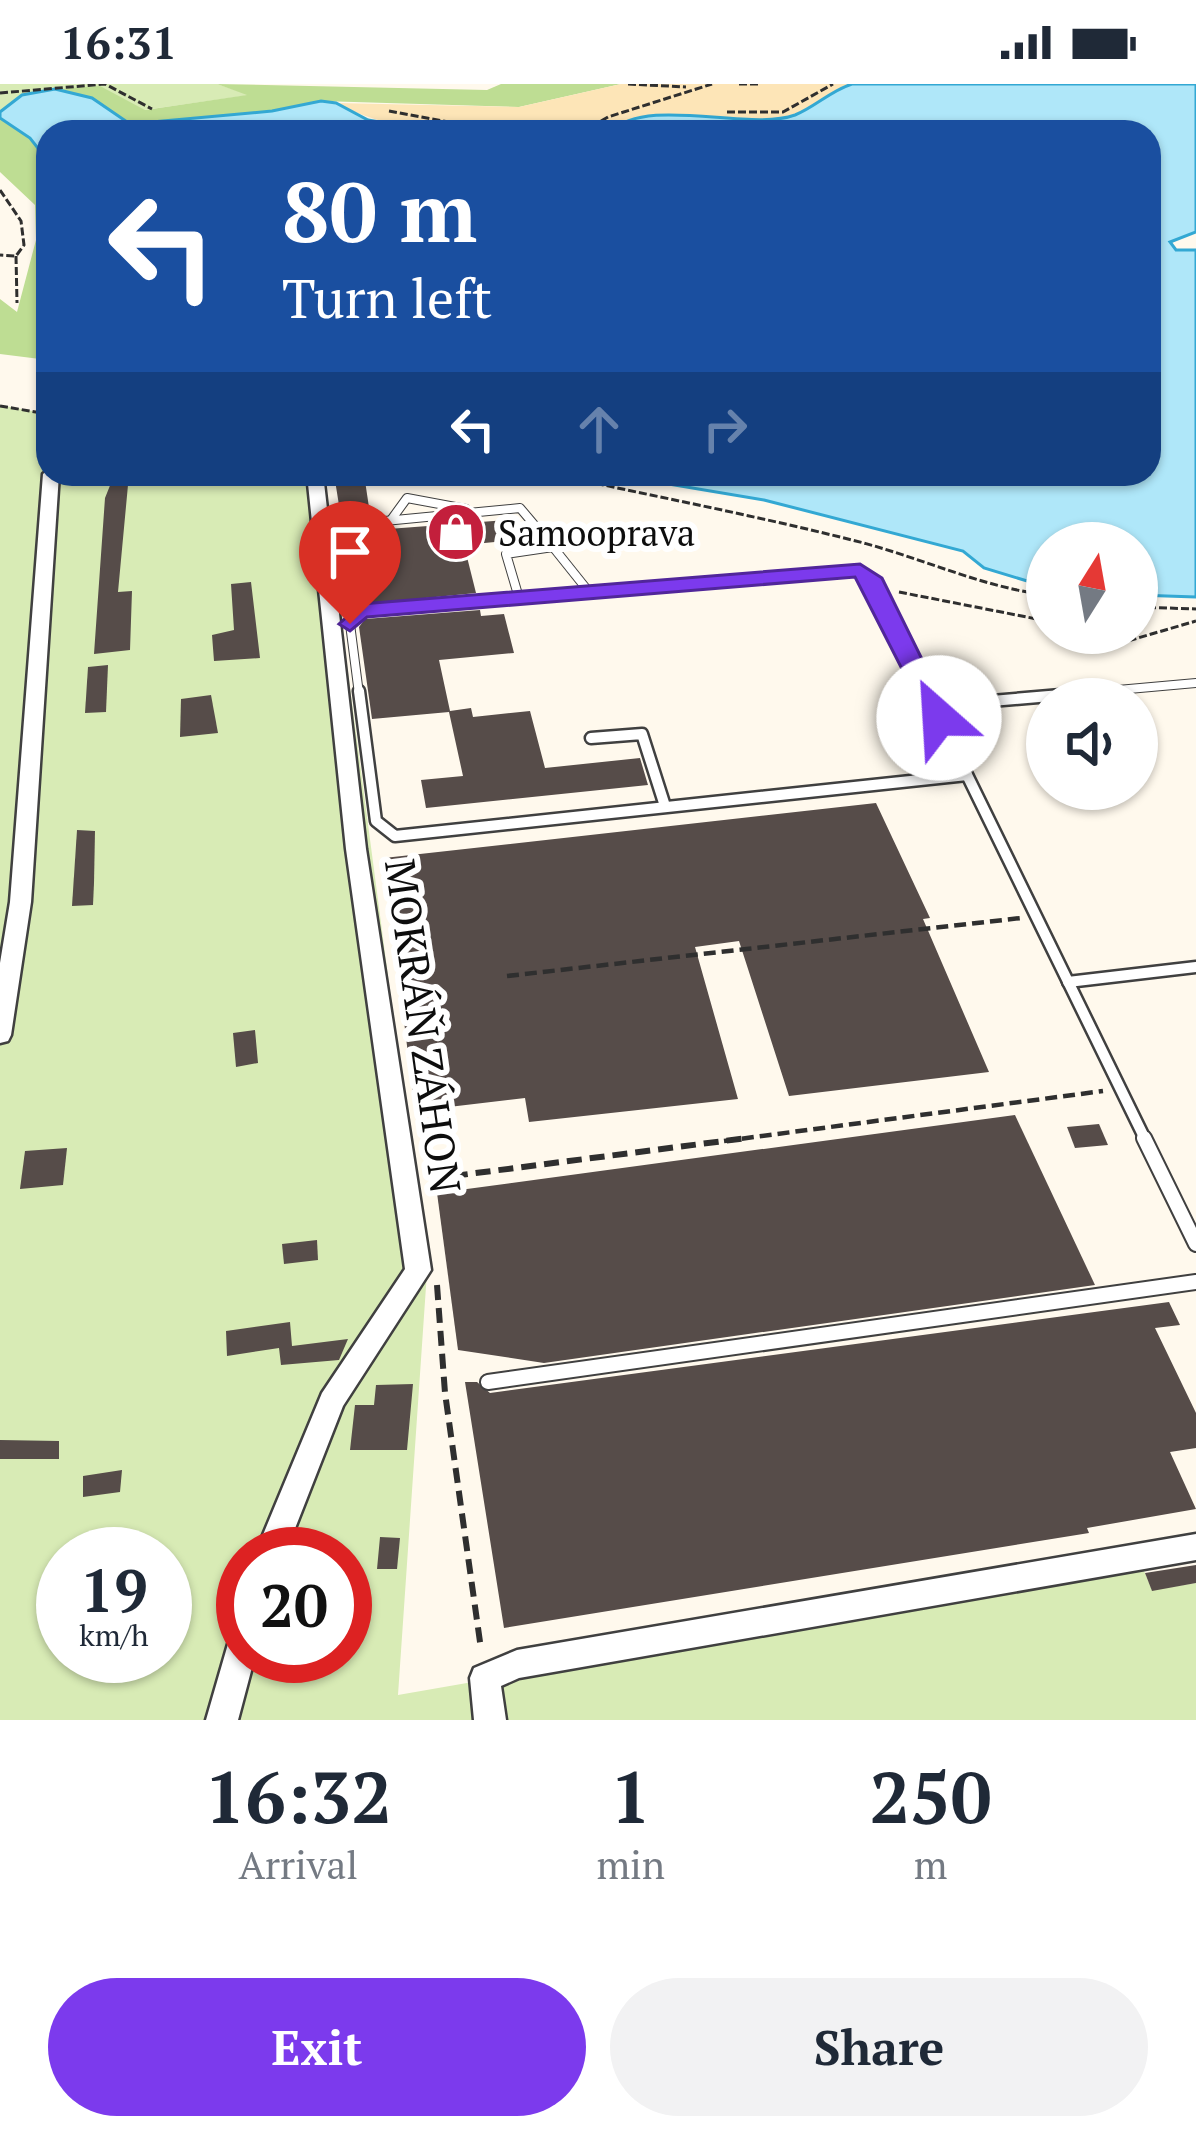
<!DOCTYPE html>
<html lang="en">
<head>
<meta charset="utf-8">
<style>
  :root { --surface:#fff; --page:#f2f2f3; --text:#1f2937; --muted:#747a83; --accent:#7c3aed }
  body { margin:0; font-family:"PT Serif",serif; background:var(--page); color:var(--text); height:100vh; display:flex; flex-direction:column; font-size:45px; white-space:nowrap }
  * { box-sizing:border-box; margin:0 }
  p { font-size:39px; color:var(--muted) }
  .icon { flex:none; width:66px; height:66px; fill:none; stroke:currentColor; stroke-width:2; stroke-linecap:round; stroke-linejoin:round }
  .map { position:relative; height:1636px; overflow:hidden }
  .sheet { display:flex; flex-direction:column; background:var(--surface); flex:1 }
  .sheet>* { flex:none }
  .hud { position:absolute; left:36px; top:36px; width:1125px; height:366px; border-radius:36px; box-shadow:0 3px 9px #0004; background:#1a4fa0; color:#fff; overflow:hidden }
  .needle { width:78px; rotate:11deg }
  .buttons { position:absolute; left:1026px; top:438px; display:grid; gap:24px }
  .buttons a { display:grid; place-items:center; width:132px; height:132px; border-radius:50%; background:var(--surface); box-shadow:0 3px 9px #0004; font-size:60px }
  .speed { position:absolute; left:36px; top:1443px; display:flex; gap:24px; font-size:60px; font-weight:700; text-align:center }
  .speed>* { display:grid; place-content:center; width:156px; height:156px; border-radius:50%; background:var(--surface); box-shadow:0 3px 9px #0004; line-height:1 }
  .speed small { font-size:30px; font-weight:400 }
  .speed .limit { border:18px solid #d22; background:#fff; color:#111 }
  .pin { position:absolute; display:grid; place-items:center; width:102px; height:102px; color:#fff; margin:-123px -51px; border-radius:50% 50% 50% 0; rotate:-45deg; box-shadow:0 0 12px #0007 }
  .pin .icon { rotate:45deg }
  .me { position:absolute; width:132px; margin:-66px; rotate:334deg; stroke-linejoin:round; filter:drop-shadow(0 0 9px #0008) }
  .turn { display:flex; align-items:center; gap:42px; height:252px; padding:0 48px; font-size:54px }
  .turn .icon { width:156px; height:156px; stroke-width:2.5 }
  .turn b { display:block; font-size:84px; line-height:102px }
  .lanes { display:flex; align-items:center; height:114px; padding:0 48px; background:#0003; justify-content:center; gap:60px; direction:ltr }
  .lanes .off { opacity:.35 }
  .eta { display:flex; justify-content:space-evenly; align-items:center; height:204px; text-align:center }
  .eta b { font-size:72px; font-weight:700; line-height:84px }
  .button { display:flex; gap:24px; margin-top:auto; padding:24px 48px }
  .button a { flex:1; height:138px; border-radius:72px; background:var(--accent); color:#fff; font-size:48px; font-weight:700; line-height:138px; text-align:center }
  .button a+a { background:var(--page); color:var(--text) }
  .status { display:flex; justify-content:space-between; align-items:center; height:84px; padding:0 60px; background:var(--surface); direction:ltr }
  .status svg { height:33px; fill:currentColor }
  .map>svg:first-child { display:block }
  .green { fill:#d8ebb5; fill-rule:evenodd }
  .forest { fill:#bedd93 }
  .sand { fill:#fde5b7 }
  .water { fill:#afe7f9; stroke:#33a8d3; stroke-width:3 }
  .building { fill:#564c49 }
  .lines { fill:none; stroke-linecap:round; stroke-linejoin:round }
  .lane-far2-casing { stroke:#404040; stroke-width:10 }
  .lane-far1-casing { stroke:#404040; stroke-width:15 }
  .lane-casing { stroke:#404040; stroke-width:18 }
  .street-casing { stroke:#404040; stroke-width:5 }
  .path-far2 { stroke:#2f2f2f; stroke-width:3; stroke-dasharray:8 3; stroke-linecap:butt }
  .path-far1 { stroke:#2f2f2f; stroke-width:4.5; stroke-dasharray:12 6; stroke-linecap:butt }
  .path { stroke:#2f2f2f; stroke-width:6; stroke-dasharray:15 8; stroke-linecap:butt }
  .lane-far2 { stroke:#fff; stroke-width:8 }
  .lane-far1 { stroke:#fff; stroke-width:10 }
  .lane { stroke:#fff; stroke-width:14 }
  .street { fill:#fff; fill-rule:evenodd }
  .route { fill:#7c3aed; stroke:#51269a; stroke-width:3 }
  .labels { text-anchor:middle; dominant-baseline:central; stroke-width:12; stroke-linejoin:round; paint-order:stroke }
  .far-poi-label { font-size:36px; fill:#0d0d0d; stroke:#fff; text-anchor:start }
  .street-label { font-size:42px; fill:#0d0d0d; stroke:#fff }
</style>
</head>
<body>
<div class="status"><b>16:31</b><svg viewBox="0 0 49 12"><path d="M0 12V9h3v3zM5 12V6h3v6zM10 12V3h3v9zM15 12V0h3v12zM26 1h20v11H26zM47 4h2v5h-2z"/></svg></div>
<div class="map">
<svg width="1196" height="1636" viewBox="0 0 1196 1636">
  <rect width="100%" height="100%" fill="#fff9ed"/>
  <g class="green">
    <path d="M 0,0 L 217,0 L 250,11 L 144,26 L 100,3 L 55,5 L 22,11 L 0,28 Z"/>
    <path d="M 0,321 L 48,330 L 48,390 L 322,391 L 427,1188 L 398,1611 L 1142,1482 L 1152,1506 L 1196,1499 L 1196,1636 L 0,1636 ZM 63,1470 L 165,1470 L 165,1572 L 63,1572 ZM 243,1470 L 345,1470 L 345,1572 L 243,1572 Z"/>
  </g>
  <g class="forest">
    <path d="M 217,0 L 487,6 L 501,0 L 621,0 L 519,23 L 321,17 L 272,27 L 130,40 L 92,14 L 56,5 L 100,2 L 145,26 L 247,11 Z"/>
    <path d="M 0,34 L 30,54 L 48,77 L 48,276 L 0,270 L 0,215 L 17,228 L 36,156 L 35,121 L 0,88 Z"/>
  </g>
  <path class="sand" d="M 621,0 L 852,0 C 830,7 815,23 795,31 C 748,48 649,11 610,48 C 521,48 416,62 336,19 L 519,23 Z"/>
  <g class="water">
    <path d="M 852,0 L 1196,0 L 1196,148 L 1170,158 L 1176,166 L 1196,166 L 1196,513 L 1137,511 L 1137,459 L 1047,459 L 1047,503 L 984,484 L 963,467 L 764,416 L 609,390 L 1149,390 L 1149,48 L 610,48 C 648,11 748,48 795,31 C 815,23 830,7 852,0 Z"/>
    <path d="M 55,5 L 92,14 L 130,40 L 272,27 L 321,17 L 336,19 L 368,36 L 436,48 L 48,48 L 48,77 L 30,54 L 0,34 L 0,28 L 22,11 Z"/>
  </g>
  <g class="building">
    <path d="M 334,390 L 364,390 L 370,430 L 357,435 L 362,447 L 519,435 L 527,455 L 464,461 L 476,509 L 355,521 Z"/>
    <path d="M 111,399 L 128,401 L 118,508 L 132,507 L 130,566 L 94,570 L 105,414 Z"/>
    <path d="M 251,498 L 260,574 L 214,577 L 212,551 L 234,546 L 231,500 Z"/>
    <path d="M 480,526 L 481,532 L 504,530 L 514,569 L 439,576 L 450,627 L 471,624 L 473,633 L 530,627 L 545,684 L 640,674 L 648,701 L 426,724 L 421,696 L 463,692 L 449,628 L 372,635 L 359,543 L 365,535 Z"/>
    <path d="M 108,581 L 106,628 L 85,629 L 88,583 Z"/>
    <path d="M 211,611 L 218,649 L 180,653 L 181,615 Z"/>
    <path d="M 876,719 L 930,834 L 923,835 L 989,988 L 789,1012 L 739,857 L 695,863 L 738,1015 L 529,1038 L 525,1014 L 415,1027 L 384,774 Z"/>
    <path d="M 77,746 L 95,747 L 94,799 L 93,821 L 72,822 Z"/>
    <path d="M 255,946 L 258,979 L 236,983 L 233,949 Z"/>
    <path d="M 1015,1031 L 1095,1201 L 544,1279 L 458,1266 L 437,1109 Z"/>
    <path d="M 1099,1040 L 1108,1061 L 1075,1064 L 1067,1043 Z"/>
    <path d="M 67,1064 L 63,1101 L 20,1105 L 25,1067 Z"/>
    <path d="M 317,1156 L 318,1176 L 284,1180 L 282,1160 Z"/>
    <path d="M 1169,1218 L 1180,1241 L 1155,1244 L 1196,1329 L 1196,1364 L 1170,1368 L 1196,1425 L 1087,1444 L 1089,1449 L 504,1544 L 465,1298 L 477,1298 L 490,1309 Z"/>
    <path d="M 290,1238 L 292,1262 L 348,1255 L 339,1276 L 281,1281 L 279,1264 L 227,1272 L 226,1247 Z"/>
    <path d="M 413,1300 L 407,1366 L 350,1366 L 355,1321 L 374,1321 L 376,1301 Z"/>
    <path d="M 0,1356 L 59,1357 L 59,1375 L 0,1375 Z"/>
    <path d="M 122,1386 L 120,1408 L 83,1413 L 83,1392 Z"/>
    <path d="M 380,1453 L 400,1454 L 397,1485 L 377,1485 Z"/>
    <path d="M 1196,1481 L 1196,1499 L 1152,1507 L 1145,1489 Z"/>
  </g>
  <g class="lines">
    <g class="lane-far2-casing">
      <g id="lane-far2">
        <path d="M 391,436 L 407,414 L 466,425"/>
        <path d="M 364,439 L 520,424 L 553,463 L 506,470 L 519,514"/>
        <path d="M 553,463 L 589,508"/>
        <path d="M 359,610 L 350,540 L 361,527 L 860,486 L 876,504 L 928,610"/>
        <path d="M 1073,610 L 1196,599"/>
      </g>
    </g>
    <g class="lane-far1-casing">
      <g id="lane-far1">
        <path d="M 359,607 L 376,737 L 395,752 L 967,691"/>
        <path d="M 926,607 L 1146,1057"/>
        <path d="M 933,622 L 1108,607"/>
        <path d="M 591,654 L 642,650 L 665,722"/>
        <path d="M 1068,898 L 1196,883"/>
      </g>
    </g>
    <g class="lane-casing">
      <g id="lane">
        <path d="M 1144,1054 L 1196,1160"/>
        <path d="M 488,1298 L 1196,1198"/>
      </g>
    </g>
    <g class="street-casing">
      <g id="street">
        <path d="M 48,386 L 48,390 L 59,390 L 31,818 L 11,951 L 8,957 L 0,959 L 0,879 L 10,818 L 43,390 Z"/>
        <path d="M 307,390 L 323,390 L 366,765 L 431,1186 L 343,1322 L 285,1470 L 255,1470 L 322,1309 L 405,1185 L 346,765 Z"/>
        <path d="M 1196,1450 L 1196,1476 L 519,1594 L 501,1602 L 506,1636 L 474,1636 L 470,1594 L 474,1584 L 517,1566 Z"/>
        <path d="M 243,1546 L 243,1572 L 255,1572 L 238,1636 L 206,1636 L 228,1560 L 232,1550 Z"/>
      </g>
    </g>
    <g class="path-far2">
      <path d="M 628,0 L 686,3"/>
      <path d="M 739,0 L 761,0"/>
      <path d="M 0,9 L 105,0 L 152,25"/>
      <path d="M 389,27 L 503,48"/>
      <path d="M 727,28 L 783,28 L 833,0"/>
      <path d="M 582,48 L 608,33 L 712,0"/>
      <path d="M 0,106 L 21,137 L 24,161 L 16,172 L 0,171"/>
      <path d="M 16,172 L 17,219"/>
      <path d="M 0,322 L 48,330"/>
      <path d="M 553,390 C 652,412 753,431 852,456 C 918,472 980,503 1047,511"/>
      <path d="M 899,508 L 1047,537"/>
      <path d="M 1137,523 L 1196,525"/>
      <path d="M 1085,549 L 1131,556 L 1196,537"/>
    </g>
    <g class="path-far1">
      <path d="M 507,892 L 1021,834"/>
      <path d="M 724,1057 L 1103,1007"/>
    </g>
    <g class="path">
      <path d="M 430,1095 L 747,1054"/>
      <path d="M 437,1201 L 445,1309 L 481,1565"/>
    </g>
    <use href="#lane-far2" class="lane-far2"/>
    <use href="#lane-far1" class="lane-far1"/>
    <use href="#lane" class="lane"/>
    <use href="#street" class="street"/>
  </g>
  <path class="route" d="M 860,480 L 882,494 L 951,634 L 948,639 L 927,634 L 855,493 L 367,533 L 350,547 L 339,540 L 361,520 Z"/>
  <defs>
    <g id="shop-disc" transform="scale(3)"><circle r="9.5" fill="#c31f3c" stroke="#fff"/><path d="M-5-2.5h2.3a2.7 3.5 0 0 1 5.4 0H5L5.5 6h-11ZM-1.5-2.5h3a1.5 2.3 0 0 0-3 0Z" fill="#fff"/></g>
  </defs>
  <g fill-rule="evenodd">
    <use href="#shop-disc" x="456" y="448"/>
  </g>
  <g class="labels">
    <g class="far-poi-label">
      <text x="498" y="448">Samooprava</text>
    </g>
    <g class="street-label">
      <text transform="translate(424 942) rotate(82)">MOKRÁŇ ZÁHON</text>
    </g>
  </g>
</svg>
<div class="buttons">
<a><svg class="needle" viewBox="-14 -14 28 28"><path d="M0-13l5 13h-10z" fill="#e53935"/><path d="M0 13l5-13h-10z" fill="#747a83"/></svg></a>
<a><svg class="icon" aria-label="sound" viewBox="0 0 24 24"><path d="M4 9h4l5-4v14l-5-4H4zM17 9q2 3 0 6"/></svg></a>
</div>
<div class="speed"><div>19<small>km/h</small></div><div class="limit">20</div></div>
<div class="pin" style="left:350px;top:540px;background:#d93025"><svg class="icon" aria-label="arrive" viewBox="0 0 24 24"><path d="M6 21V4h12l-3 4 3 4H6"/></svg></div>
<svg class="me" style="left:939px;top:634px" viewBox="-20 -20 40 40"><circle r="19" fill="#fff"/><path d="M0-13L10 11 0 6-10 11z" fill="#7c3aed"/></svg>
<div class="hud">
<div class="turn"><svg class="icon" aria-label="left" viewBox="0 0 24 24"><path d="M17 20v-9H6M10 6l-5 5 5 5"/></svg><div><b>80 m</b>Turn left</div></div>
<div class="lanes"><svg class="icon" aria-label="left" viewBox="0 0 24 24"><path d="M17 20v-9H6M10 6l-5 5 5 5"/></svg><svg class="icon off" aria-label="ahead" viewBox="0 0 24 24"><path d="M12 20V5M6 11l6-6 6 6"/></svg><svg class="icon off" aria-label="right" viewBox="0 0 24 24"><path d="M7 20v-9h11M14 6l5 5-5 5"/></svg></div>
</div>
</div>
<section class="sheet">
<div class="eta">
<div><b>16:32</b><p>Arrival</p></div>
<div><b>1</b><p>min</p></div>
<div><b>250</b><p>m</p></div>
</div>
<div class="button"><a>Exit</a><a>Share</a></div>
</section>
</body>
</html>
